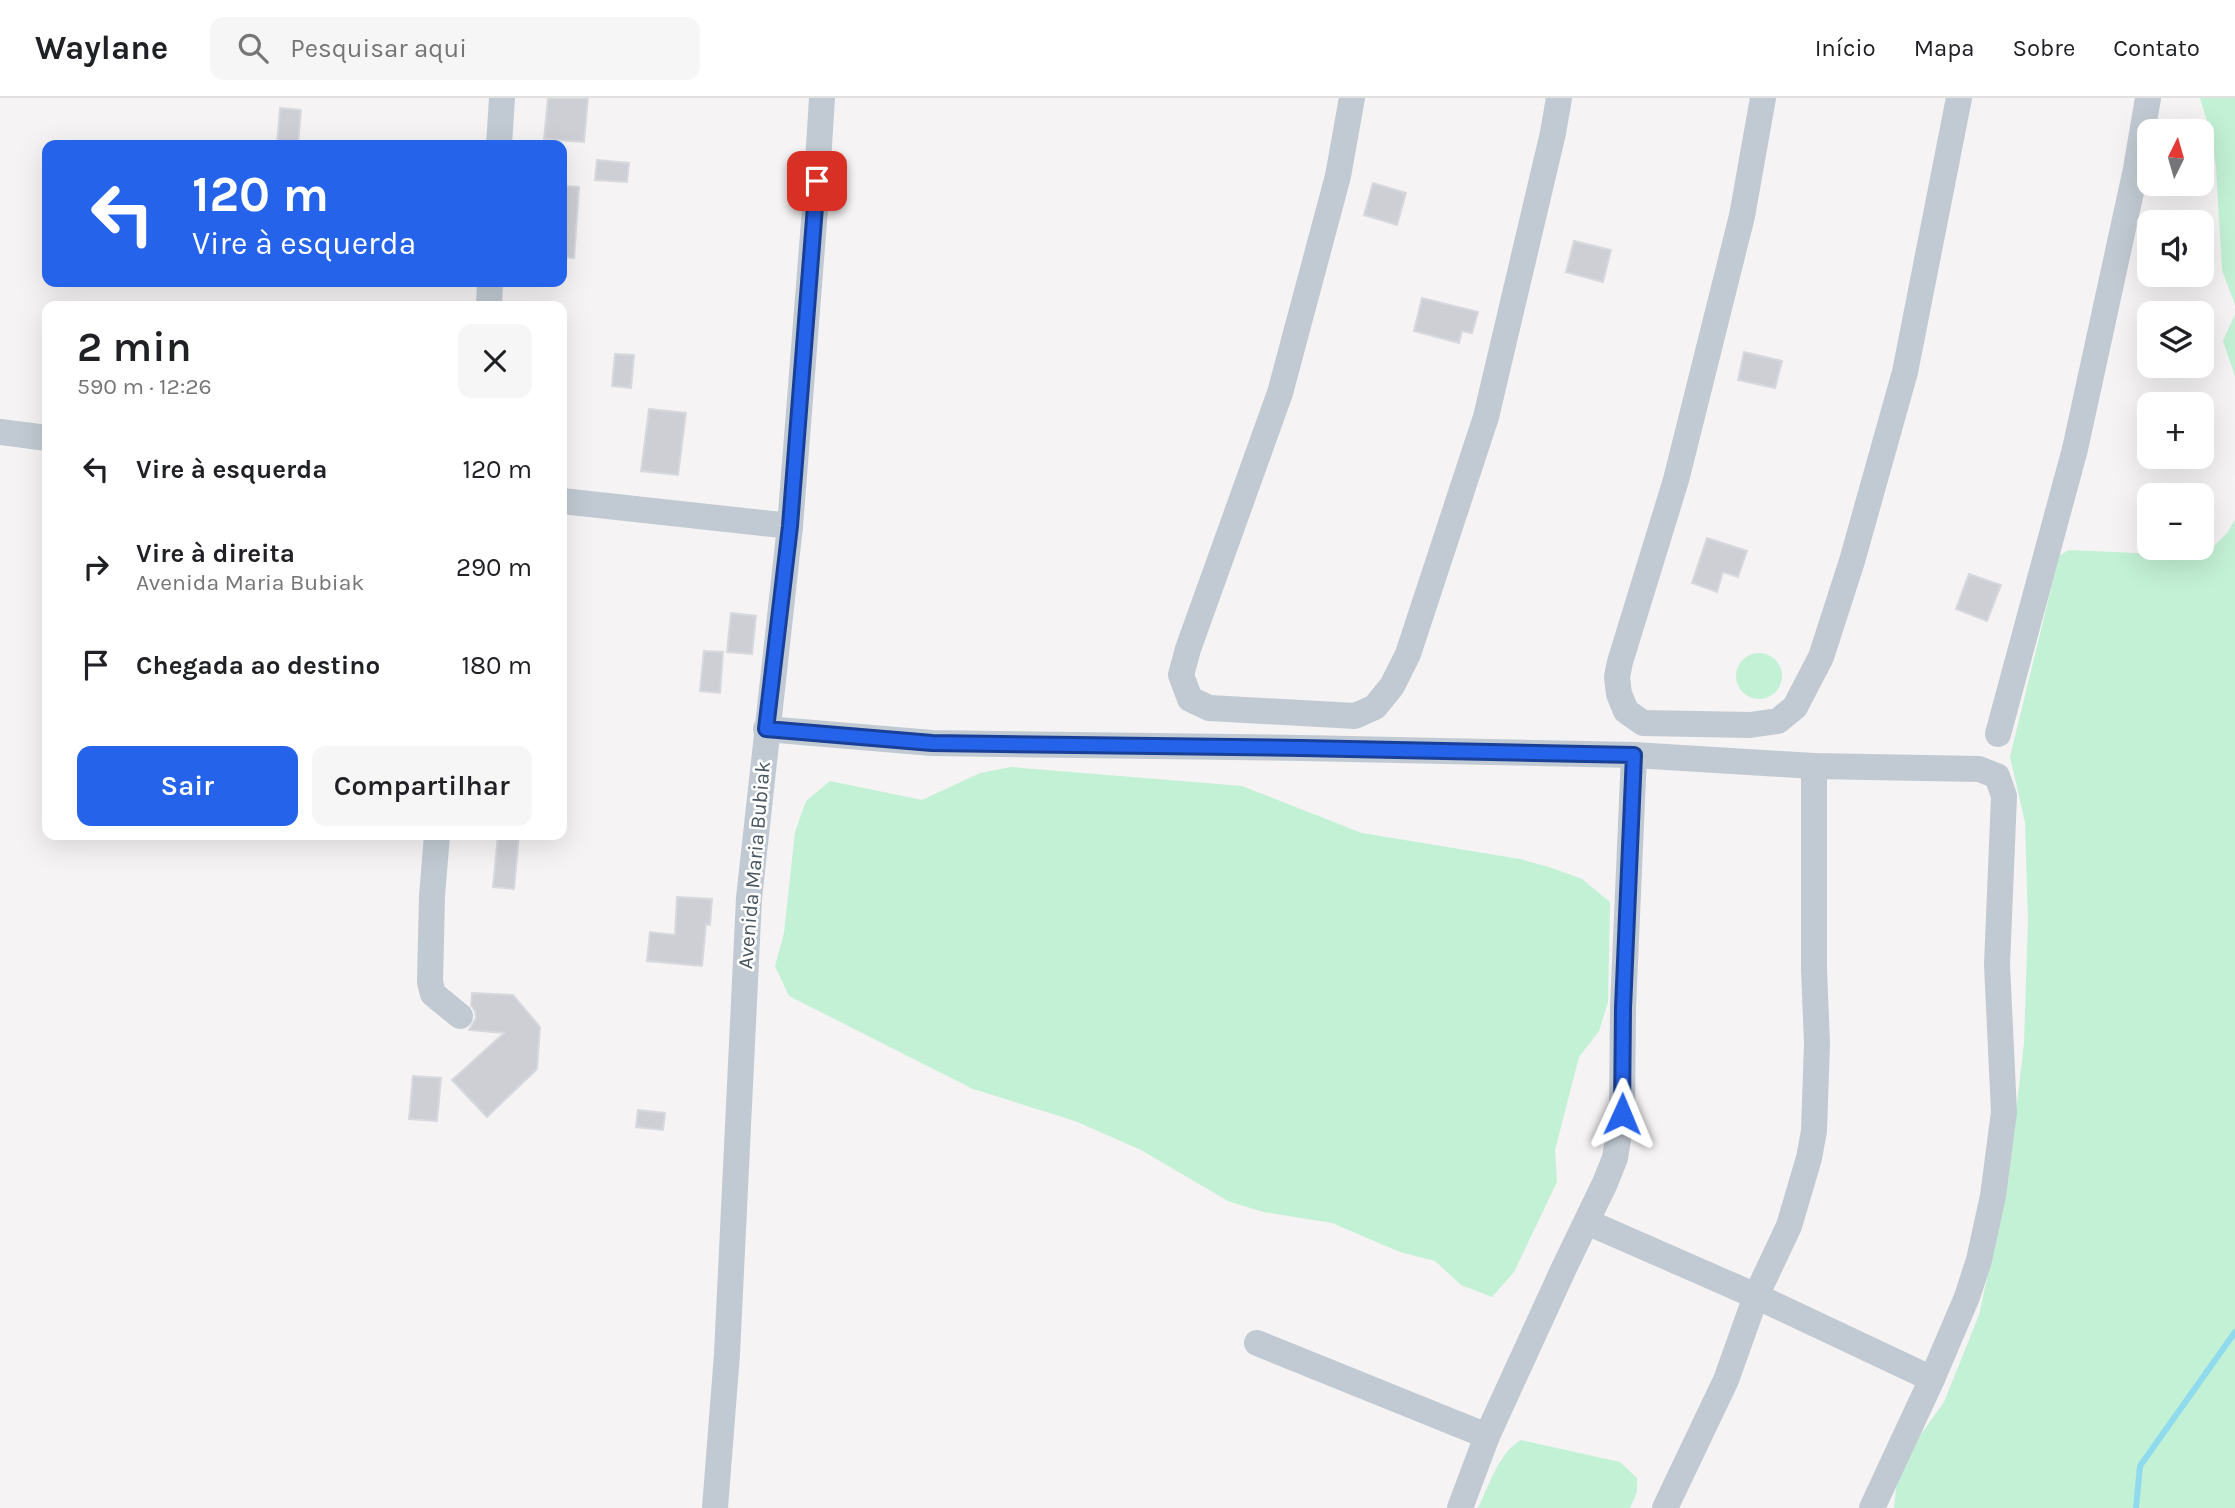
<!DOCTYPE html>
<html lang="pt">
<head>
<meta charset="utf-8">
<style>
  :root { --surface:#fff; --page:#f6f6f6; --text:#202124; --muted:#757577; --line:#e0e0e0; --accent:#2563eb }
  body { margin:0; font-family:Karla,sans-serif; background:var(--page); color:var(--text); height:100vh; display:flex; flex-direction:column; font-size:26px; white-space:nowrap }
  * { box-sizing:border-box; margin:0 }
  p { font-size:23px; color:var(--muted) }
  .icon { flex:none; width:38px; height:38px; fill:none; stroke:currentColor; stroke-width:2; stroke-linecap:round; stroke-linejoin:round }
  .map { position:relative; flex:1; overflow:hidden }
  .side { position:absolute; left:42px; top:203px; width:525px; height:539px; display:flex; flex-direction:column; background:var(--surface); border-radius:14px; box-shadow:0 7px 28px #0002 }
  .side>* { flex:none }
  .top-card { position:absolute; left:42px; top:42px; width:525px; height:147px; border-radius:14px; box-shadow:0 7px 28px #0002; background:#2563eb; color:#fff; overflow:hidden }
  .needle { width:46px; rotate:5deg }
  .controls { position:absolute; left:2137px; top:21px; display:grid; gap:14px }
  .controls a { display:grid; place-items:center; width:77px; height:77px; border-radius:14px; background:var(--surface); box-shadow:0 7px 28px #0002; font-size:35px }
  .pin { position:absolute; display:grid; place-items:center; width:60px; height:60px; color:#fff; margin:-30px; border-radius:14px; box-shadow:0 4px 10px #0006 }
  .me { position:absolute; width:77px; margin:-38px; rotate:1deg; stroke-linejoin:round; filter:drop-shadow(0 0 5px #0008) }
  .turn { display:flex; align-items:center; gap:24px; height:147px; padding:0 35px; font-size:32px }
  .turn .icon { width:91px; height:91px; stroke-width:2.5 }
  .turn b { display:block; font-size:49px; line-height:60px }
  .round { display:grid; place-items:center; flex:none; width:74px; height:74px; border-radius:14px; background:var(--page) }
  .summary { display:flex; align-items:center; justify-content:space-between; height:119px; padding:0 35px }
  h1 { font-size:42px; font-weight:600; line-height:52px }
  .action { display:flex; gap:14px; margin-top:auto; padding:14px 35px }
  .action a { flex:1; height:80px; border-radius:14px; background:var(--accent); color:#fff; font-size:28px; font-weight:600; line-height:80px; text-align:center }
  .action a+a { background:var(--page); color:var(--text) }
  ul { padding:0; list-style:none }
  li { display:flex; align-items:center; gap:21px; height:98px; padding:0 35px }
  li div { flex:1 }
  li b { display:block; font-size:26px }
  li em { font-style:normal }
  header { display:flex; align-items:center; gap:42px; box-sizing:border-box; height:98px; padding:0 35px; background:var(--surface); border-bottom:2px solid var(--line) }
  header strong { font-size:33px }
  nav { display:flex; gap:38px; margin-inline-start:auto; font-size:24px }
  .search { width:490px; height:63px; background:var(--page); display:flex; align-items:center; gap:18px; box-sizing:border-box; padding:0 24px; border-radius:14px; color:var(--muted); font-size:26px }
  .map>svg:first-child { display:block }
  .green { fill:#c3f1d5 }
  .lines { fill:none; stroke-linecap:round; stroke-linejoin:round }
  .stream { stroke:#90daee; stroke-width:6 }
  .building { fill:#cdcfd5; stroke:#d7d9de; stroke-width:2 }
  .minor { stroke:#c1cad2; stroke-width:26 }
  .route-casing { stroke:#184099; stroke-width:18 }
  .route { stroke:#2563eb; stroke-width:12 }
  .labels { text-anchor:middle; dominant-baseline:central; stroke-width:5; stroke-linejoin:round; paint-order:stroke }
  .street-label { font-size:21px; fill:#4a5661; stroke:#fff }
</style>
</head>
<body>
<header>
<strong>Waylane</strong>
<div class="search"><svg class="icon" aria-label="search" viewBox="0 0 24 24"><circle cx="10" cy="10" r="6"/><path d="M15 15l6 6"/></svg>Pesquisar aqui</div>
<nav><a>Início</a><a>Mapa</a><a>Sobre</a><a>Contato</a></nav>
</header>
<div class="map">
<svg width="2235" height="1410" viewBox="0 0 2235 1410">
  <rect width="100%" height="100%" fill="#f5f3f3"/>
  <g class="green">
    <path d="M 2200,0 L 2235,0 L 2235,207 L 2222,172 L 2216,69 L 2212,39 Z"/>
    <path d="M 2235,216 L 2235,278 L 2223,243 Z"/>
    <path d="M 2235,422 L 2235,1410 L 1894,1410 L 1897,1381 L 1909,1353 L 1944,1304 L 1979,1217 L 2008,1083 L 2024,945 L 2028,824 L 2025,724 L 2010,659 L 2059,458 L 2069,452 L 2204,458 L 2227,435 Z"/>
    <circle cx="1759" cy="578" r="23"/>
    <path d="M 1011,669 L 1242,688 L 1362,735 L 1520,761 L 1552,770 L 1582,781 L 1610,804 L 1608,904 L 1599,933 L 1579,959 L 1555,1052 L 1557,1084 L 1514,1174 L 1492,1199 L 1461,1187 L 1435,1163 L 1400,1154 L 1332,1125 L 1263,1114 L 1228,1103 L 1141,1052 L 1075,1023 L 973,991 L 789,898 L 775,868 L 784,835 L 795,734 L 806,703 L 830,683 L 922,702 L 980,675 Z"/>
    <path d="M 1521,1342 L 1620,1364 L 1637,1380 L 1637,1394 L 1630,1410 L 1478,1410 C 1489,1388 1499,1354 1521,1342 Z"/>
  </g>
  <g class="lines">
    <path class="stream" d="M 2136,1410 L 2140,1368 L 2235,1234"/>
  </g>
  <g class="building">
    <path d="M 548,0 L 588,0 L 584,44 L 544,41 Z"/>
    <path d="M 280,10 L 301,12 L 298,47 L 277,47 Z"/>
    <path d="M 597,62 L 629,65 L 627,84 L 595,82 Z"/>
    <path d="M 1373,85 L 1406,95 L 1397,127 L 1364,117 Z"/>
    <path d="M 562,88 L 579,89 L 574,160 L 562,159 Z"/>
    <path d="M 1574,143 L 1611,152 L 1603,184 L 1566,174 Z"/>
    <path d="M 1422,200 L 1478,214 L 1472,235 L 1462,233 L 1459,245 L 1414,233 Z"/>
    <path d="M 1744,254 L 1782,263 L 1775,290 L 1738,282 Z"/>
    <path d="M 615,256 L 634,257 L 631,290 L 612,288 Z"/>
    <path d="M 649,311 L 686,315 L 678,377 L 641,373 Z"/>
    <path d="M 1707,440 L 1747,453 L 1738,479 L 1723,474 L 1717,494 L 1692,485 Z"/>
    <path d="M 1969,476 L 2001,487 L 1987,523 L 1956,511 Z"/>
    <path d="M 731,515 L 756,518 L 752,556 L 727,554 Z"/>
    <path d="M 704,553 L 723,554 L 720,595 L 700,593 Z"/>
    <path d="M 498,737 L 519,737 L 514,791 L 493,789 Z"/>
    <path d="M 677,799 L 712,801 L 710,827 L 706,826 L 702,868 L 647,863 L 650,834 L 675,837 Z"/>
    <path d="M 472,895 L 513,897 L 540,929 L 537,971 L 487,1019 L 452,982 L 504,935 L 469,932 L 476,920 L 475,913 L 471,907 Z"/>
    <path d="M 413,978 L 441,980 L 437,1023 L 409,1021 Z"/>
    <path d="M 638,1012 L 665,1015 L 663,1032 L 636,1029 Z"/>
  </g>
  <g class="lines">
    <g class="minor">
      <path d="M 1352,0 L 1338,78 L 1280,295 L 1188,551 L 1181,577 L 1190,601 L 1209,610 L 1355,618 L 1375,609 L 1392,588 L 1408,556 L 1486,319 L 1553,35 L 1559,0"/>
      <path d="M 1763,0 L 1742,118 L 1676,382 L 1620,564 L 1617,579 L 1619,596 L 1626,613 L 1643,625 L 1750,627 L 1778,623 L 1795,609 L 1821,559 L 1852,463 L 1905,274 L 1959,0"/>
      <path d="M 499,47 L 502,0"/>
      <path d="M 489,208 L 490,184"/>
      <path d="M 0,334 L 47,340"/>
      <path d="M 562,403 L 790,428"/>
      <path d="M 766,631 L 932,645 L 1302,650 L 1634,657 L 1814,668 L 1979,671 L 1997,678 L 2004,698 L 1997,867 L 2004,1014 L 1993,1098 L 1979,1162 L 1967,1199 L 1932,1281 L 1872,1410"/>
      <path d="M 1998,636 L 2075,351 L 2136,71 L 2148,0"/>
      <path d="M 437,737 L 432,798 L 430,884 L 433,896 L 460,918"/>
      <path d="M 1587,1124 L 1756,1198 L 1932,1281"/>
      <path d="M 1257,1245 L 1487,1338"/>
      <path d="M 715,1410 L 727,1256 L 749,800 L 790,428 L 815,111 L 822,0"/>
      <path d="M 1460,1410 L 1487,1338 L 1564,1170 L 1605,1085 L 1615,1060 L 1622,1016 L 1623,910 L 1634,657"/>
      <path d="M 1665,1410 L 1726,1282 L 1756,1198 L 1789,1128 L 1809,1060 L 1814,1033 L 1817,945 L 1814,871 L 1814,668"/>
    </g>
  </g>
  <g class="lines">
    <g class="route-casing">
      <path id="route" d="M 817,83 L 790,428 L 766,631 L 932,645 L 1302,650 L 1634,657 L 1623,910 L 1622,1016"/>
    </g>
    <use href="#route" class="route"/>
  </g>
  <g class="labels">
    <g class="street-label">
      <text transform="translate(754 767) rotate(-85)">Avenida Maria Bubiak</text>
    </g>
  </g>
</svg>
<div class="controls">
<a><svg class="needle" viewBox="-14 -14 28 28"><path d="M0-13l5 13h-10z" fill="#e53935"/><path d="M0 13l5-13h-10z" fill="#757577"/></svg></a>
<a><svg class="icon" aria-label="sound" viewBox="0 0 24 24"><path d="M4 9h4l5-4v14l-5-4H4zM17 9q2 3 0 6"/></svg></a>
<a><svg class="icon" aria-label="layers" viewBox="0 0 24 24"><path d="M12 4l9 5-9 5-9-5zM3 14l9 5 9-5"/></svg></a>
<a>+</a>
<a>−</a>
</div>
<div class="pin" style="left:817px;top:83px;background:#d93025"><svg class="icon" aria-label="arrive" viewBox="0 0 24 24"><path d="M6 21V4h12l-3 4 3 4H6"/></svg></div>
<svg class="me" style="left:1622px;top:1016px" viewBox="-20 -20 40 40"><path d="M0-17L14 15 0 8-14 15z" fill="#2563eb" stroke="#fff" stroke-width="4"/></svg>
<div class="top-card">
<div class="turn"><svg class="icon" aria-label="left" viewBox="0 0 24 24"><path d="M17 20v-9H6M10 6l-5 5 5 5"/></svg><div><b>120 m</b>Vire à esquerda</div></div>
</div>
<section class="side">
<div class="summary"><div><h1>2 min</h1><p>590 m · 12:26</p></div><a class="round"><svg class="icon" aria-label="close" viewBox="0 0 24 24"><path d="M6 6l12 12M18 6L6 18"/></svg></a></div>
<ul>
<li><svg class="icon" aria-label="left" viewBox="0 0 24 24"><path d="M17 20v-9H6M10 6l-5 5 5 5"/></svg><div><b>Vire à esquerda</b></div><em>120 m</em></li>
<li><svg class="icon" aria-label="right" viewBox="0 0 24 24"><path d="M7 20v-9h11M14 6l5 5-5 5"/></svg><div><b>Vire à direita</b><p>Avenida Maria Bubiak</p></div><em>290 m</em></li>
<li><svg class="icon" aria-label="arrive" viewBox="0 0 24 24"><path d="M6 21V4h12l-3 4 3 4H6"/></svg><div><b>Chegada ao destino</b></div><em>180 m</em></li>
</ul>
<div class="action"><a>Sair</a><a>Compartilhar</a></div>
</section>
</div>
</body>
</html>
